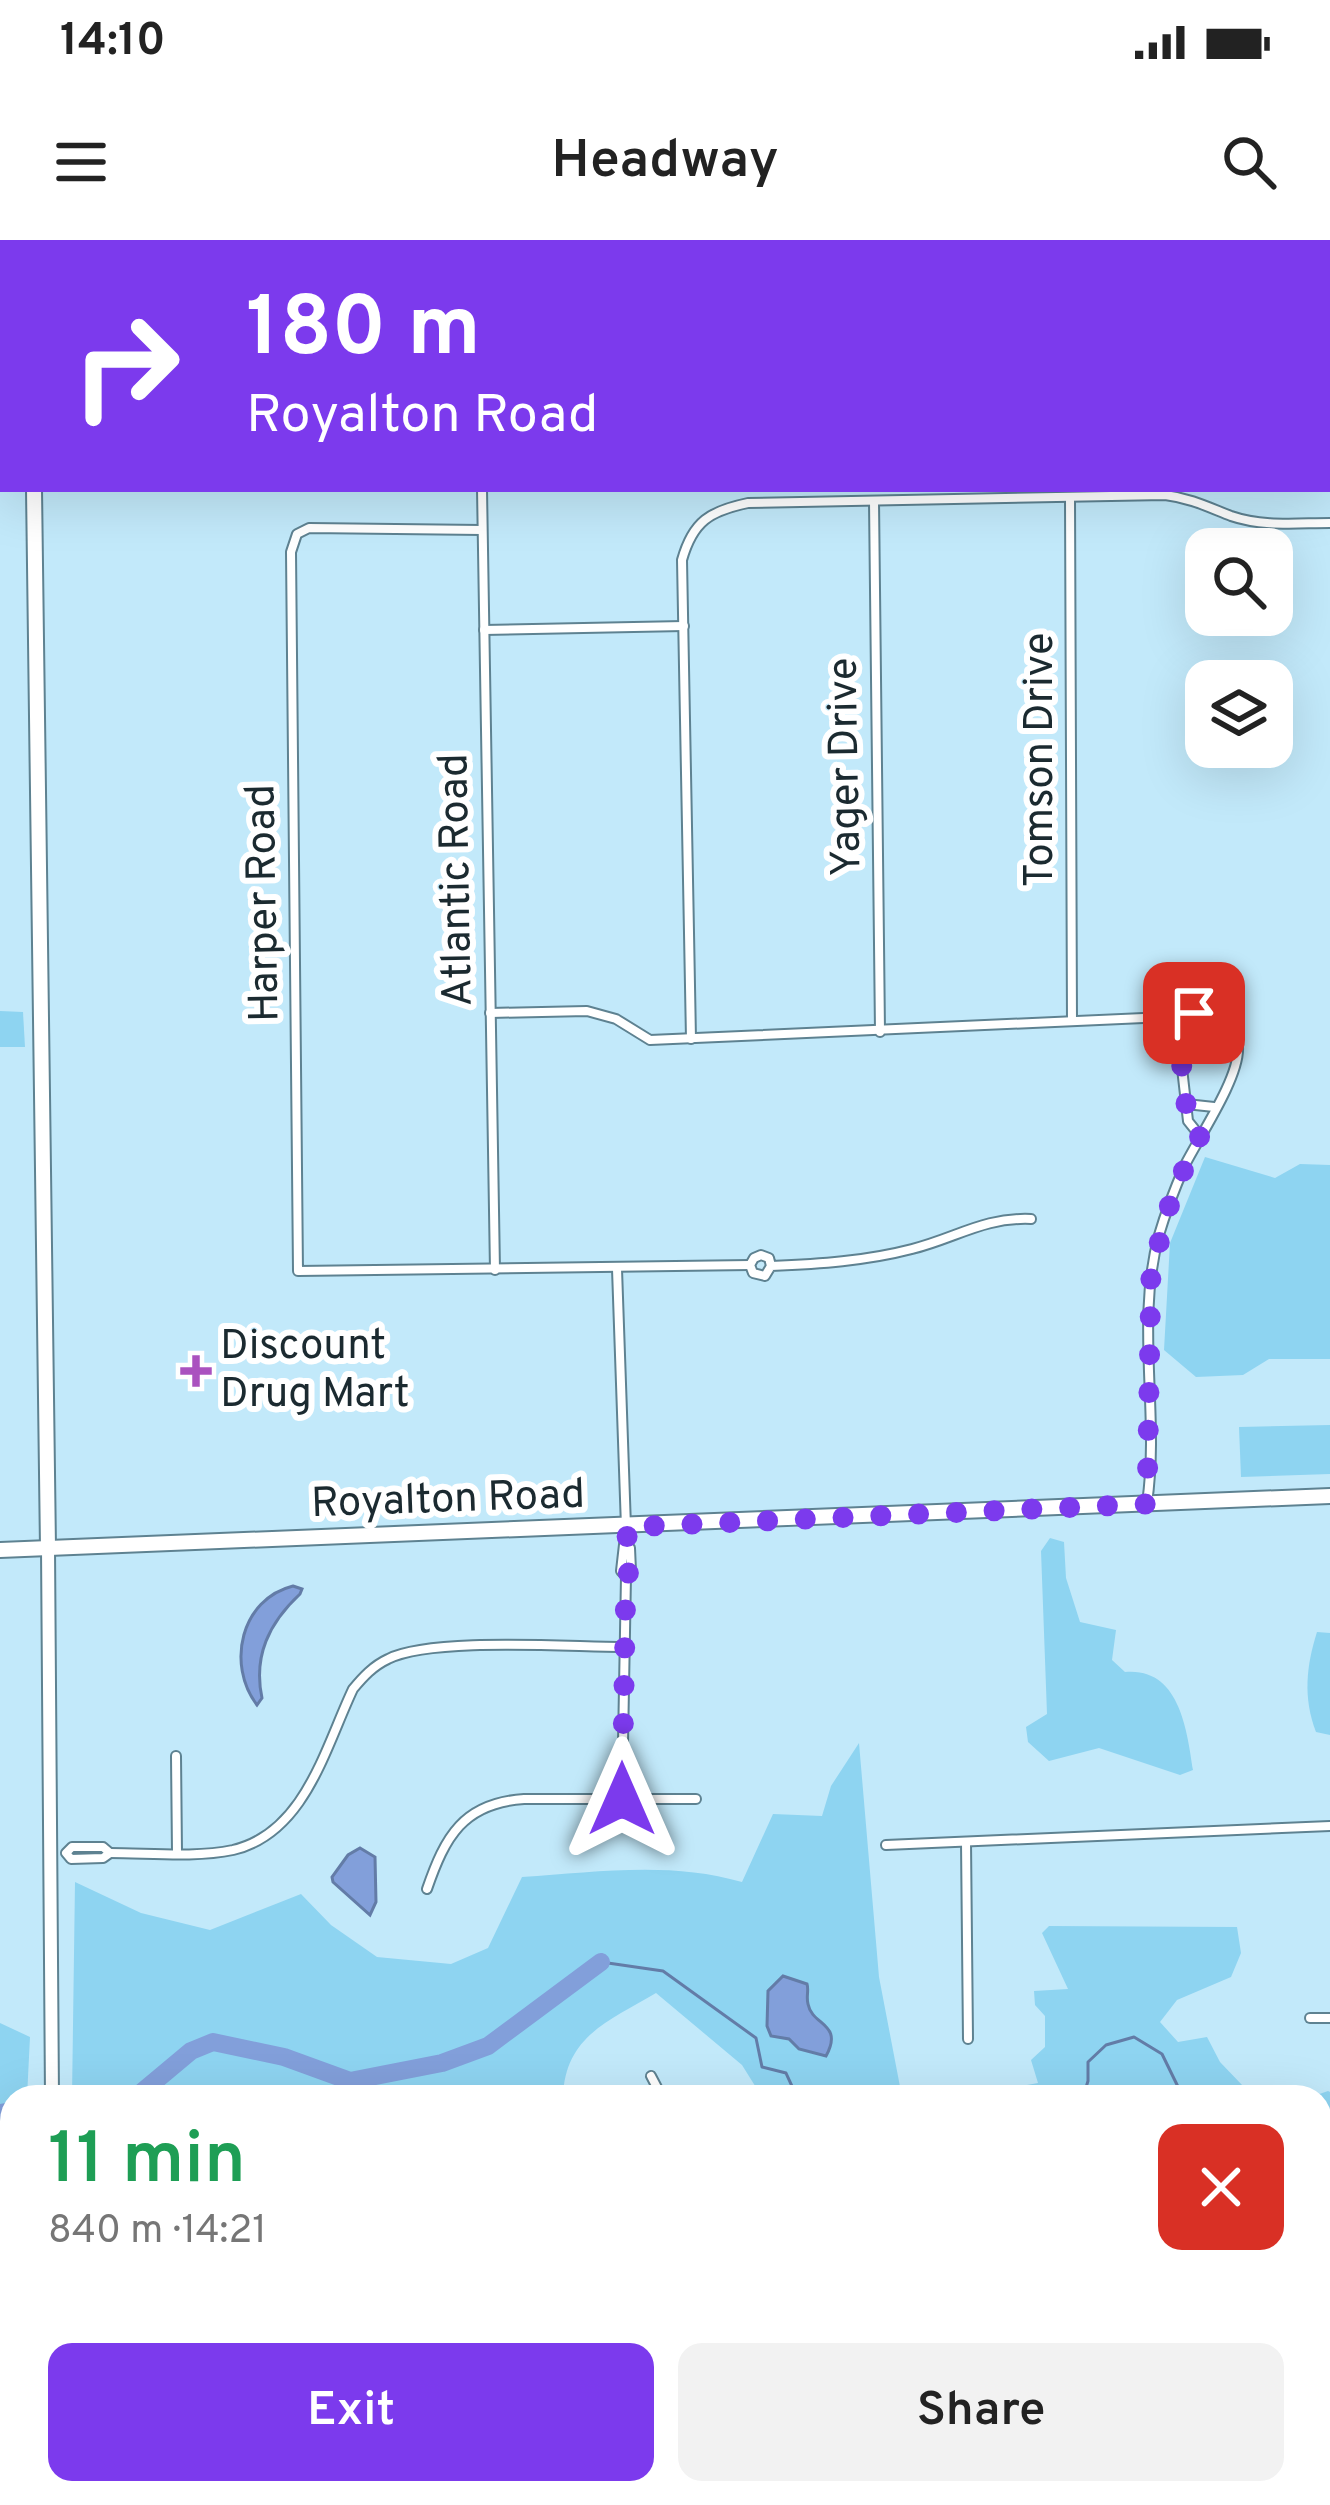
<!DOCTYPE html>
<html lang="en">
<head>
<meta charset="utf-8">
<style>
  :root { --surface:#fff; --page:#f2f2f2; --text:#222; --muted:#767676; --accent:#7c3aed }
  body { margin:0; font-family:Overpass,sans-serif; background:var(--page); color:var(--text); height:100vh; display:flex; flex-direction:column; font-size:45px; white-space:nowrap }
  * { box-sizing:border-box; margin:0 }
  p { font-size:39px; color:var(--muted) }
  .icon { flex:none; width:66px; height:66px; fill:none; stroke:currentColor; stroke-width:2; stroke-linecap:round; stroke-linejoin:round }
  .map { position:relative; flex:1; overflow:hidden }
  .drawer { position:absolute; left:0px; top:1845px; width:1332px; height:420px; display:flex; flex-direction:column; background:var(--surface); border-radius:36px 36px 0 0; box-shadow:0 12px 48px #0002 }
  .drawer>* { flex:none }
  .top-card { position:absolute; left:0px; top:0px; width:1332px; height:252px; box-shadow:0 12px 48px #0002; background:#7c3aed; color:#fff; overflow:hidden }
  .tools { position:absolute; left:1185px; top:288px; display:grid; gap:24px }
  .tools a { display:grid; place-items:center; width:108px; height:108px; border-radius:24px; background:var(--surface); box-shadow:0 12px 48px #0002; font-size:60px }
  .pin { position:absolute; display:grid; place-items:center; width:102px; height:102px; color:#fff; margin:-51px; border-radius:24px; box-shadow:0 6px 18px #0006 }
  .me { position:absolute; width:132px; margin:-66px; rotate:0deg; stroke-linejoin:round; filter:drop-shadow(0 0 9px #0008) }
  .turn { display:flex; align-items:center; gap:42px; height:252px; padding:0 48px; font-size:54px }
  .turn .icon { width:156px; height:156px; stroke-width:2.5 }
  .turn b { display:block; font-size:84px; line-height:102px }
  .round { display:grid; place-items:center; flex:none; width:126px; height:126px; border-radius:24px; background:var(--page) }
  .headline { display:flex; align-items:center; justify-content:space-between; height:204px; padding:0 48px }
  h1 { font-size:72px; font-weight:600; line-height:90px; color:#1e9e55 }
  .button { display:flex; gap:24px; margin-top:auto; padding:24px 48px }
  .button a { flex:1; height:138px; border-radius:24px; background:var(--accent); color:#fff; font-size:48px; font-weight:600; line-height:138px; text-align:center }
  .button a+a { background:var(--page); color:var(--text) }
  .status { display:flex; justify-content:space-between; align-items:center; height:84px; padding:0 60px; background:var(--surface); direction:ltr }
  .status svg { height:33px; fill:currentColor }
  header { display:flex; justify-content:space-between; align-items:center; height:156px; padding:0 48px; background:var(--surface); font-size:54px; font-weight:600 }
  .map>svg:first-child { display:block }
  .green { fill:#8ed4f1 }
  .water { fill:#829fda; stroke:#637ca7; stroke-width:3 }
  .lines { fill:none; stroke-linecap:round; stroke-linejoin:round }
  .stream { stroke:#637ca7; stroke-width:3 }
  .river { stroke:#829fda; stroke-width:18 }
  .street-casing { stroke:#5e8291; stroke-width:12 }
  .secondary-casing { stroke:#5e8291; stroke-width:16 }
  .primary-casing { stroke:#5e8291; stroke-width:18 }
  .street { stroke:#fff; stroke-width:8 }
  .secondary { stroke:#fff; stroke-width:12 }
  .primary { stroke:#fff; stroke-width:14 }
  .rail { stroke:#455a63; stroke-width:3; stroke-dasharray:18 9; stroke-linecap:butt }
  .route { stroke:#7c3aed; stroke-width:21; stroke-dasharray:0 37.8 }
  .poi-dot { fill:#aa52bf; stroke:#fff; stroke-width:4.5 }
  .labels { text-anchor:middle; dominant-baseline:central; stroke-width:12; stroke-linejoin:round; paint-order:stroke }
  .street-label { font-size:42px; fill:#1b2a30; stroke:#fff }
  .poi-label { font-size:42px; fill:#1b2a30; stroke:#fff; text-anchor:start }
</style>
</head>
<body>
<div class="status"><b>14:10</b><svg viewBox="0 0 49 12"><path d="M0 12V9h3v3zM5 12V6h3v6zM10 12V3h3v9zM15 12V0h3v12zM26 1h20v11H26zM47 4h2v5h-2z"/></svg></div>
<header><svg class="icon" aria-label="menu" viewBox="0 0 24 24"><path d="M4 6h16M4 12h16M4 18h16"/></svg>Headway<svg class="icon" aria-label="search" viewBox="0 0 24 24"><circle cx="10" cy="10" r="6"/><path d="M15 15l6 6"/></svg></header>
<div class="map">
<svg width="1330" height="2265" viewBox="0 0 1330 2265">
  <rect width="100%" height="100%" fill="#c2e9fa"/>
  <g class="green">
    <path d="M 125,0 L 385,0 L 124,3 Z"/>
    <path d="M 0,771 L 23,772 L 25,807 L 0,807 Z"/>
    <path d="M 1205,917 L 1275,938 L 1300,924 L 1330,925 L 1330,1119 L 1269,1119 L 1243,1135 L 1196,1137 L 1164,1110 L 1170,1003 Z"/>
    <path d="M 1330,1185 L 1330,1234 L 1241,1237 L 1239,1187 Z"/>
    <path d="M 1050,1298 L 1064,1302 L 1066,1338 L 1080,1382 L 1116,1390 L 1112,1420 L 1125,1432 C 1180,1427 1187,1491 1193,1530 L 1180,1535 L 1099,1508 L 1049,1521 L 1028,1502 L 1026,1487 L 1047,1474 L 1041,1311 Z"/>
    <path d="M 1317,1392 L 1330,1393 L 1330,1495 L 1316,1492 C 1303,1458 1306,1427 1317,1392 Z"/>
    <path d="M 859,1503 L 879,1737 L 902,1857 L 762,1857 L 742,1825 L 656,1753 C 609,1781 565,1796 563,1857 L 72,1857 L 75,1642 L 141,1673 L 210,1690 L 301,1654 L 331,1685 L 377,1717 L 451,1724 L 488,1708 L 522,1637 C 595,1632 671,1621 742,1642 L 773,1574 L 822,1576 L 831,1546 Z"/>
    <path d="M 1049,1686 L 1237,1687 L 1241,1713 L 1231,1737 L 1177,1760 L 1160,1782 L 1178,1802 L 1207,1797 L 1220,1822 L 1243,1846 L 1238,1857 L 962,1857 L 1038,1843 L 1031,1820 L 1045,1807 L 1045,1776 L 1035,1765 L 1034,1751 L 1068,1749 L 1042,1693 Z"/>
    <path d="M 0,1783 L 30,1797 L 27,1857 L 12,1857 L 12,1863 L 0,1865 Z"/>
    <path d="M 1328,1851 L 1330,1852 L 1330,2238 L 1320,2238 L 1320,1857 L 1311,1857 Z"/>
    <path d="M 1016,2253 L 1298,2253 L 1296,2265 L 1017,2265 Z"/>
  </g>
  <g class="water">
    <path d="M 293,1346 L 302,1349 L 300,1354 C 269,1383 253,1416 262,1458 L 257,1465 C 226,1424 241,1359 293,1346 Z"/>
    <path d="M 360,1608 L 375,1617 L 376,1662 L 370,1675 L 333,1642 L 332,1637 L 348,1615 Z"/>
    <path d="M 783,1736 L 807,1744 C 809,1750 806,1757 808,1764 C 812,1786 844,1783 826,1816 L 799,1809 L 789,1799 L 771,1796 L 767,1786 L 768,1751 Z"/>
  </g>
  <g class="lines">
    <g class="stream">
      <path d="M 601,1722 L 663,1731 L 756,1798 L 762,1827 L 786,1833 L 797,1857"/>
      <path d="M 1083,1857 L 1088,1841 L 1088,1822 L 1106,1805 L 1134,1797 L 1162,1814 L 1183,1857"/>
      <path d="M 1320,1985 L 1330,1984"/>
    </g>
    <g class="river">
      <path d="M 136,1857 L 191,1811 L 213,1802 L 284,1817 L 350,1841 L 442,1823 L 488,1806 L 601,1722"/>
      <path d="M 0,1873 L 12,1871"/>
    </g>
    <g class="street-casing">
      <g id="street">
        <path d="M 818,0 L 818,3"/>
        <path d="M 1329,66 L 1330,62"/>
        <path d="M 482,249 L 495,1030"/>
        <path d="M 1070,257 L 1072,781"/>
        <path d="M 874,261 L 880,792"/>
        <path d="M 482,290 L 309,288 L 297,294 L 291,312 L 298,1031 L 750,1025"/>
        <path d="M 484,390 L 684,386"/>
        <path d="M 490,773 L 587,771 L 616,779 L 650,800 L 1166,777"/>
        <path d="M 691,799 L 682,320 C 693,281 710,271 748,263 L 1165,255 C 1190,258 1208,267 1231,276 C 1263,287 1297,283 1330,283"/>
        <path d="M 1186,864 L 1214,867"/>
        <path d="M 771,1026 L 769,1018 L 761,1015 L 754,1018 L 750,1025 L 753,1033 L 765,1036 L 771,1026 C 819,1024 866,1021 912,1009 C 956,998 984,977 1031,979"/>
        <path d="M 617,1029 L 626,1287 L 621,1331 L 626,1336 L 631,1331 L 630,1308 L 625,1304"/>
        <path d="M 1147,1263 C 1160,1175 1135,1083 1159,995 C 1166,971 1175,948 1185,925 C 1199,897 1240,837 1238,807 C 1236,779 1204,768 1182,779 L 1178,793 L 1188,881 L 1200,896"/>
        <path d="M 176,1516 L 177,1612"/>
        <path d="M 622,1559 L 626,1336"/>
        <path d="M 966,1602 L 968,1799"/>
        <path d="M 886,1605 L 1330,1586"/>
        <path d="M 72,1607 L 103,1607 L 110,1613 L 103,1618 L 71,1619 L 66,1613 Z"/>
        <path d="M 110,1613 C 149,1613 195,1618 233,1610 C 305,1593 325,1508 353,1449 C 363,1437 373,1426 388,1419 C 432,1397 568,1407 622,1407"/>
        <path d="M 427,1649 C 445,1597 463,1563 524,1559 L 696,1559"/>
        <path d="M 1310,1778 L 1330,1778"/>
        <path d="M 651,1836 L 662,1857"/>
        <path d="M 0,2058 L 12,2058"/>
        <path d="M 681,2253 L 681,2265"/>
        <path d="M 909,2253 L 909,2265"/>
        <path d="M 57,2264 C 79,2255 108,2248 129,2262 L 239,2255"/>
        <path d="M 427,2265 L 428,2253"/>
      </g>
    </g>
    <g class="secondary-casing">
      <g id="secondary">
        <path d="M 1104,3 L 1142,3"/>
        <path d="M 0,25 L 3,25"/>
        <path d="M 1329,72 L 1330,72"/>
        <path d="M 48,1308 L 52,1857"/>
        <path d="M 57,2253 L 57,2265"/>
      </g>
    </g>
    <g class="primary-casing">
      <g id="primary">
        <path d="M 30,0 L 30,3"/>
        <path d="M 34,249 L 48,1308"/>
        <path d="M 0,1310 L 1330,1256"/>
      </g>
    </g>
    <use href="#street" class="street"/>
    <use href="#secondary" class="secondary"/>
    <use href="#primary" class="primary"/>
    <g class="rail">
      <path d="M 99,3 L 101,0"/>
      <path d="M 0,247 L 3,239"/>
    </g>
  </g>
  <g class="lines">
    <path class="route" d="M 622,1559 L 626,1336 L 631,1330 L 626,1287 L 1147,1264 L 1151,1032 L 1173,953 L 1200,896 L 1188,881 L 1178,793 L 1182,779 L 1194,773"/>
  </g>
  <path class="poi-dot" d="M190 1113h12v12h12v12h-12v12h-12v-12h-12v-12h12z"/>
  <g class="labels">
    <g class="street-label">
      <text transform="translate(1041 520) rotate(-90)">Tomson Drive</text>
      <text transform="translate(847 527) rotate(-91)">Yager Drive</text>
      <text transform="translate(458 640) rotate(-91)">Atlantic Road</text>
      <text transform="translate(265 663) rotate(-91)">Harper Road</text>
      <text transform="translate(448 1261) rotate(-2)">Royalton Road</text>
    </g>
    <g class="poi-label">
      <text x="220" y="1107">Discount<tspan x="220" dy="48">Drug Mart</tspan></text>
    </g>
  </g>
</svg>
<div class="tools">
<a><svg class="icon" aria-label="search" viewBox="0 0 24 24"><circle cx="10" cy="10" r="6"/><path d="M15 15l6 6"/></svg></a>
<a><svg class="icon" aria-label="layers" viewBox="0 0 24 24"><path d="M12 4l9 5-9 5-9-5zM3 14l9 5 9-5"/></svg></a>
</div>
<div class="pin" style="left:1194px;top:773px;background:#d93025"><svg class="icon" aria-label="arrive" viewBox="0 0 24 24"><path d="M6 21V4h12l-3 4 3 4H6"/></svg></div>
<svg class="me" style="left:622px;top:1559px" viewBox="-20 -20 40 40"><path d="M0-17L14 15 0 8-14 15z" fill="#7c3aed" stroke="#fff" stroke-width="4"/></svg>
<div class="top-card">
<div class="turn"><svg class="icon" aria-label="right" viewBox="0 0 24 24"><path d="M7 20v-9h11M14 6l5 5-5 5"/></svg><div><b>180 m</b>Royalton Road</div></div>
</div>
<section class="drawer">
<div class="headline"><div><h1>11 min</h1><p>840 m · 14:21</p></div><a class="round" style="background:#d93025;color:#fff"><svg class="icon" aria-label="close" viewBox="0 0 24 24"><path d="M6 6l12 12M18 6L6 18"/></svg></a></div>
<div class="button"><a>Exit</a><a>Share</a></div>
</section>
</div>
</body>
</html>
